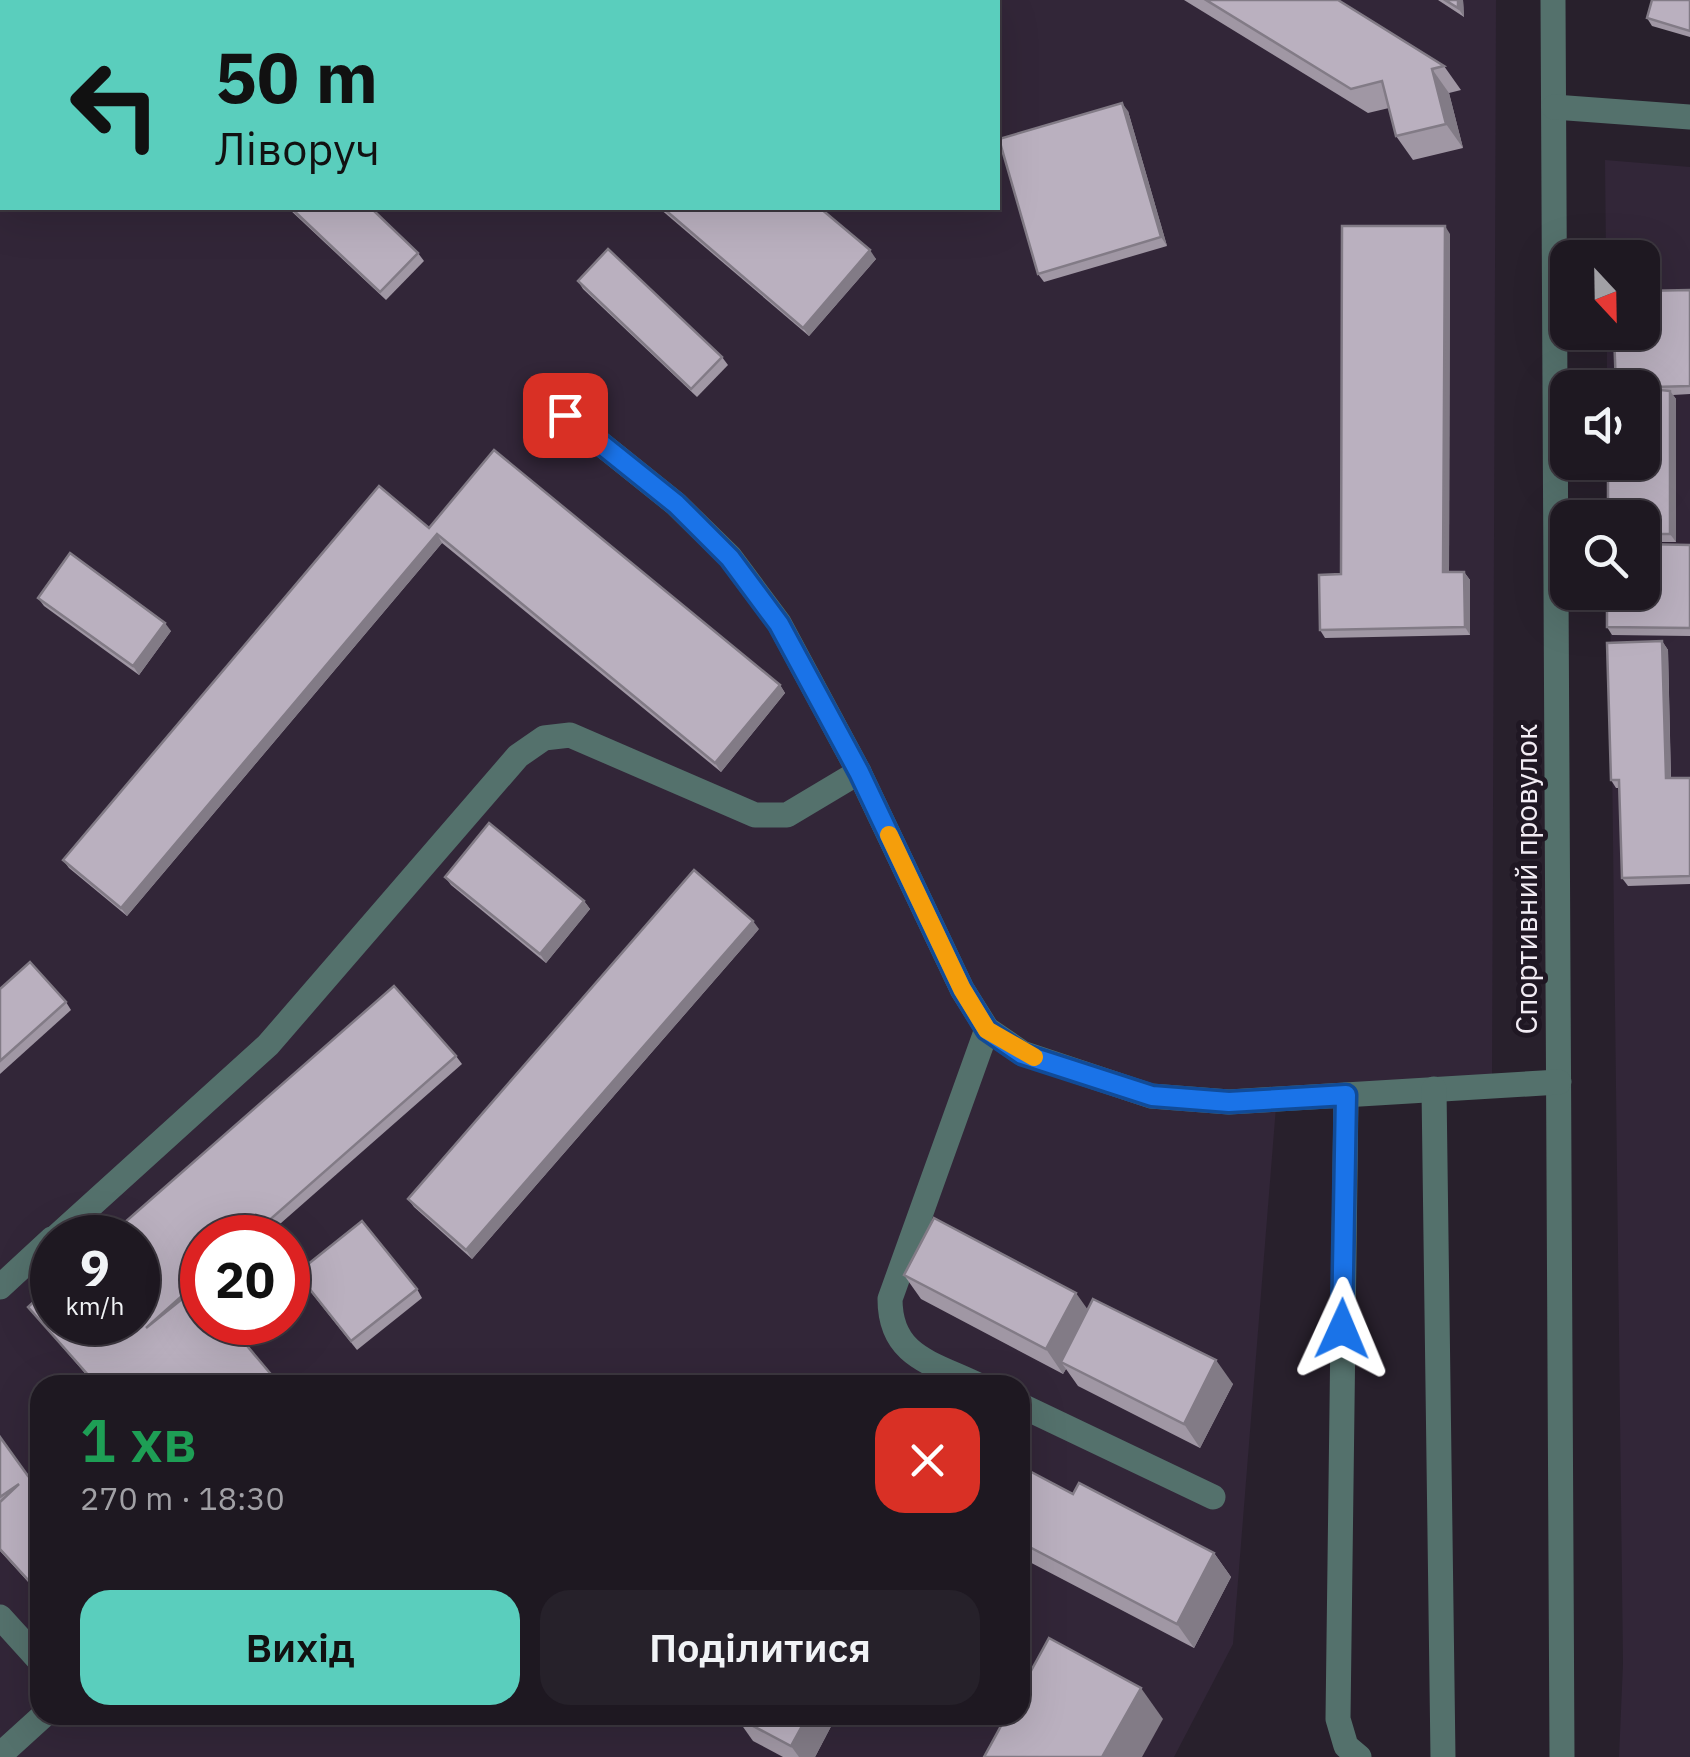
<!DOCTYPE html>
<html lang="uk">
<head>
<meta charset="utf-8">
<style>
  :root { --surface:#1e1821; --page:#26212a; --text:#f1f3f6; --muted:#a1a0a5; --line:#3c373f; --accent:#5acebd }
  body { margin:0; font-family:"IBM Plex Sans",sans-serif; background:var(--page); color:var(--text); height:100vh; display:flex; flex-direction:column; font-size:38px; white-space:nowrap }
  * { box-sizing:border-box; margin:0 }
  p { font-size:32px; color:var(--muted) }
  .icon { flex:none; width:55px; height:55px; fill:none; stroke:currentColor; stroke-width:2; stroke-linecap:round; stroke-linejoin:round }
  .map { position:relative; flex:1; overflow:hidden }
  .sheet { position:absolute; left:30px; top:1375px; width:1000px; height:350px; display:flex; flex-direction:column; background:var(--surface); border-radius:30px; box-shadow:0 10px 40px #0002,0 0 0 2px var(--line) }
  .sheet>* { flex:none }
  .hud { position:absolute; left:0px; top:0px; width:1000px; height:210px; box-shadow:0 10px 40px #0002,0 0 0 2px var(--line); background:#5acebd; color:#111; overflow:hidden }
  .needle { width:65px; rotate:158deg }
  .fabs { position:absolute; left:1550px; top:240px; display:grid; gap:20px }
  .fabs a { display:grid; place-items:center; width:110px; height:110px; border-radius:20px; background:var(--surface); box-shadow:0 10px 40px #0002,0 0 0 2px var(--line); font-size:50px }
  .speed { position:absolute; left:30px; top:1215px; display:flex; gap:20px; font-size:50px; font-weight:700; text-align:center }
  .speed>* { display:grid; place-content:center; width:130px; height:130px; border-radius:50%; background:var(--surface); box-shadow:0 10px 40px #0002,0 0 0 2px var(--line); line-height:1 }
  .speed small { font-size:25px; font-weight:400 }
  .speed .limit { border:15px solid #d22; background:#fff; color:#111 }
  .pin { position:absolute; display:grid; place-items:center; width:85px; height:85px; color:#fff; margin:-42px; border-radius:20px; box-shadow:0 5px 15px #0006 }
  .me { position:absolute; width:110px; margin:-55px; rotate:1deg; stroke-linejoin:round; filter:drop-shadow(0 0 8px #0008) }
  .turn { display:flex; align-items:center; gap:35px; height:210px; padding:0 50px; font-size:45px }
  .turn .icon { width:130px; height:130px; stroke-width:2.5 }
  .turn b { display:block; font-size:70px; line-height:85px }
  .round { display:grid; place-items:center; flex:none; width:105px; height:105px; border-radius:30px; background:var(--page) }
  .headline { display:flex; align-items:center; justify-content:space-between; height:170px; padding:0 50px }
  h1 { font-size:60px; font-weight:600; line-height:75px; color:#1e9e55 }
  .primary-button { display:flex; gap:20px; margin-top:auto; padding:20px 50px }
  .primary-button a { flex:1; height:115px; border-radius:30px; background:var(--accent); color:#111; font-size:40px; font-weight:600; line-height:115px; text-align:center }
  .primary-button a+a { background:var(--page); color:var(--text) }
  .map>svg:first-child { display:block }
  .built { fill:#322638; fill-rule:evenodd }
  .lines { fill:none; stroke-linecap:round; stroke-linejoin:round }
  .minor { stroke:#54716c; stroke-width:25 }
  .wall { fill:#a097a4 }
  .shaded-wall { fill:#827b86 }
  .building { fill:#bab0bf; stroke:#827b86; stroke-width:2.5 }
  .route-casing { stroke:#114b97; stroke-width:25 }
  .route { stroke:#1a73e8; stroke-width:18 }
  .slow { stroke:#f59e0b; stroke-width:18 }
  .labels { text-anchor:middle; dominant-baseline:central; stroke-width:10; stroke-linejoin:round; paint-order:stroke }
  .street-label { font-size:30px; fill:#f2ecf4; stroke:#1f1723 }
</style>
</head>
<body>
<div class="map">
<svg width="1690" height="1757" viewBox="0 0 1690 1757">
  <rect width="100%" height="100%" fill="#28202c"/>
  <g class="built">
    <path d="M 0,0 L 1496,0 L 1492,1079 L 1277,1094 L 1233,1644 L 1174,1757 L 0,1757 ZM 2,2 L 998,2 L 998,208 L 2,208 ZM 52,1238 L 138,1238 L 138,1322 L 52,1322 ZM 202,1238 L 288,1238 L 288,1322 L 202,1322 ZM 40,1385 L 1020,1385 L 1020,1715 L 40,1715 Z"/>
    <path d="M 1605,160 L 1690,167 L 1690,1757 L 1619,1757 L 1623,1664 L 1610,593 L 1642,592 L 1642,388 L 1607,387 L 1607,333 L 1642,332 L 1642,258 L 1606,257 Z"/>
  </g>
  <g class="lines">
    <g class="minor">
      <path d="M 1553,0 L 1562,1757"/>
      <path d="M 1554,107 L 1690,117"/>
      <path d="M 565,415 L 676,504 L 730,557 L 779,623 L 859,772 L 962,989 L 987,1029 L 1022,1053 L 1151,1096 L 1229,1102 L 1559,1082"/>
      <path d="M 1434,1089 L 1443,1757"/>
      <path d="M 1346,1095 L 1338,1719 L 1346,1746 L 1359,1757"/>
      <path d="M 55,1238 L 268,1045 L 518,756 L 544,738 L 570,735 L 755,815 L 787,815 L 859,772"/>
      <path d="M 0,1287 L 52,1239"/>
      <path d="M 978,1385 C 933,1363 890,1357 890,1299 L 987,1029"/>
      <path d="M 1020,1405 L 1213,1497"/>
      <path d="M 0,1617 L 40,1661"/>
      <path d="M 0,1755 L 44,1715"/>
    </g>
  </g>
  <g class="wall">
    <path d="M 1184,0 L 1338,0 L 1444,66 L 1461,90 L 1449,93 L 1463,148 L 1413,160 L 1396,136 L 1389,108 L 1368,113 Z"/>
    <path d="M 1438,0 L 1463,0 L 1464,17 Z"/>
    <path d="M 1690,0 L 1690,37 L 1652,26 L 1647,18 Z"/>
    <path d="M 1128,111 L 1167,246 L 1044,282 L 1038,274 Z"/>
    <path d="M 288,208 L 371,208 L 418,253 L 424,261 L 386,300 Z"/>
    <path d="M 659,208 L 820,208 L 876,259 L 809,336 Z"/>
    <path d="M 1450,234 L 1449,572 L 1464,572 L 1470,580 L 1470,635 L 1325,638 L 1320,630 L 1341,574 Z"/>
    <path d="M 578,281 L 722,357 L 728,365 L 697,397 L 583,289 Z"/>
    <path d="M 1690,290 L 1690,394 L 1673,395 L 1676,399 L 1676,542 L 1642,542 L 1642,388 Z"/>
    <path d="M 429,528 L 780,685 L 785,693 L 721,772 L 442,543 L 127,916 L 69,868 L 63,860 Z"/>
    <path d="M 1690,545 L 1690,636 L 1612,635 L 1607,627 Z"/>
    <path d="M 38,598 L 171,631 L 139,675 L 44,606 Z"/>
    <path d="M 1662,641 L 1668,650 L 1671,778 L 1690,778 L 1690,884 L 1628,886 L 1622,878 L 1620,788 L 1616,788 L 1611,780 Z"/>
    <path d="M 445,877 L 584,901 L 590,909 L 546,963 L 451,885 Z"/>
    <path d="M 759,929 L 472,1259 L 414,1207 L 408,1199 Z"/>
    <path d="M 0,989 L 66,1002 L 71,1010 L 0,1074 Z"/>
    <path d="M 456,1056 L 462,1064 L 264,1238 L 202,1238 L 202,1292 L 89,1378 L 28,1307 Z"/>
    <path d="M 904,1275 L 1088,1309 L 1233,1384 L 1200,1448 L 1078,1386 L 1066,1369 L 1063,1374 L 921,1299 Z"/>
    <path d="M 302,1281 L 417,1289 L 422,1298 L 357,1350 Z"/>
    <path d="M 0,1437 L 28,1476 L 40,1489 L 40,1595 L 0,1551 Z"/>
    <path d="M 1020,1466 L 1073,1494 L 1214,1553 L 1231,1577 L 1194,1648 L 1020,1557 Z"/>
    <path d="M 837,1715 L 815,1757 L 783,1757 L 753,1741 L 736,1717 Z"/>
  </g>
  <g class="shaded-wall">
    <path d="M 1458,0 L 1463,0 L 1464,17 L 1458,8 Z"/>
    <path d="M 1432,69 L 1449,93 L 1463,148 L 1446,124 Z"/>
    <path d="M 1122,103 L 1128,111 L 1167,246 L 1161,237 Z"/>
    <path d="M 1445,226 L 1450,234 L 1449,581 L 1443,572 Z"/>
    <path d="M 870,250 L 876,259 L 809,336 L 803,328 Z"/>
    <path d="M 1670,391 L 1676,399 L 1676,542 L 1670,534 Z"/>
    <path d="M 437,534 L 442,543 L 127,916 L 121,908 Z"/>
    <path d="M 1464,572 L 1470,580 L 1470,635 L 1465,627 Z"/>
    <path d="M 165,623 L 171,631 L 139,675 L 133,666 Z"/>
    <path d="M 1662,641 L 1668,650 L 1671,787 L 1666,778 Z"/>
    <path d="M 780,685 L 785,693 L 721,772 L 715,763 Z"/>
    <path d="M 584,901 L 590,909 L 546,963 L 540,954 Z"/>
    <path d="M 753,921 L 759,929 L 472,1259 L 466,1250 Z"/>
    <path d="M 1076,1293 L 1093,1317 L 1061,1362 L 1066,1369 L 1063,1374 L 1046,1349 Z"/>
    <path d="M 1216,1360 L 1233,1384 L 1200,1448 L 1184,1424 Z"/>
    <path d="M 1214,1553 L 1231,1577 L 1194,1648 L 1177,1624 Z"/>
    <path d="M 1141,1688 L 1163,1719 L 1142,1757 L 1102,1757 Z"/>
    <path d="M 808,1715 L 837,1715 L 815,1757 L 799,1757 L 791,1746 Z"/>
  </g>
  <g class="building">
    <path d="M 1206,0 L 1338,0 L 1444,66 L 1432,69 L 1446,124 L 1396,136 L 1382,81 L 1351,89 Z"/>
    <path d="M 1445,0 L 1458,0 L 1458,8 Z"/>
    <path d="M 1652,0 L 1690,0 L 1690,31 L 1647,18 Z"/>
    <path d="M 1122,103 L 1161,237 L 1038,274 L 999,139 Z"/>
    <path d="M 291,208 L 371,208 L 418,253 L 380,292 Z"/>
    <path d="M 663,208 L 820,208 L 870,250 L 803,328 Z"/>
    <path d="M 1342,226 L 1445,226 L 1443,572 L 1464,572 L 1465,627 L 1320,630 L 1319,575 L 1341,574 Z"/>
    <path d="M 608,249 L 722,357 L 691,389 L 578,281 Z"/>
    <path d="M 1690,290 L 1690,386 L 1616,388 L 1614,332 L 1642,332 L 1642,291 Z"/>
    <path d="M 1642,388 L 1670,391 L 1670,534 L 1642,534 L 1642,518 L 1608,518 L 1608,462 L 1642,462 Z"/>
    <path d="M 494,450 L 780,685 L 715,763 L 437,534 L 121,908 L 63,860 L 379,486 L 429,528 Z"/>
    <path d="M 1642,544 L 1690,545 L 1690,628 L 1607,627 L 1607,592 L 1642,592 Z"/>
    <path d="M 70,553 L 165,623 L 133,666 L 38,598 Z"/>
    <path d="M 1662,641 L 1666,778 L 1690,778 L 1690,876 L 1622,878 L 1619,780 L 1611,780 L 1607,643 Z"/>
    <path d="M 489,823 L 584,901 L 540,954 L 445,877 Z"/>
    <path d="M 694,870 L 753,921 L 466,1250 L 408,1199 Z"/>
    <path d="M 30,962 L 66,1002 L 0,1061 L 0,989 Z"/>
    <path d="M 394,986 L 456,1056 L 249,1238 L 202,1238 L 202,1278 L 146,1328 L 197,1287 L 202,1293 L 202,1322 L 227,1322 L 280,1385 L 80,1385 L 90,1377 L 28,1307 L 52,1285 L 52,1322 L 138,1322 L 138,1238 L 107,1238 Z"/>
    <path d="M 934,1218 L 1076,1293 L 1046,1349 L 904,1275 Z"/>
    <path d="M 362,1221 L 417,1289 L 351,1341 L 297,1273 Z"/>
    <path d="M 1093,1299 L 1216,1360 L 1184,1424 L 1061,1362 Z"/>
    <path d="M 0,1437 L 28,1476 L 40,1489 L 40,1593 L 0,1549 L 0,1502 L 19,1484 L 0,1497 Z"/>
    <path d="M 1020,1466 L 1073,1494 L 1079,1483 L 1214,1553 L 1177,1624 L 1020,1542 Z"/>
    <path d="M 1049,1638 L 1141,1688 L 1102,1757 L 984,1757 L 1007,1715 L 1020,1715 L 1020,1691 Z"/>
    <path d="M 737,1715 L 808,1715 L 791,1746 L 736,1717 Z"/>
  </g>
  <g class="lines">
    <g class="route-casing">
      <path id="route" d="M 565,415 L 676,504 L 730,558 L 779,624 L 859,772 L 962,989 L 987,1030 L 1022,1054 L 1152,1096 L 1229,1102 L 1346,1095 L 1342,1329"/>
    </g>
    <use href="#route" class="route"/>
    <path class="slow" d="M 889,835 L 962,989 L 987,1030 L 1034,1057"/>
  </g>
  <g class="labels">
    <g class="street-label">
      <text transform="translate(1525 879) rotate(-90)">Спортивний провулок</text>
    </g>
  </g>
</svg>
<div class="fabs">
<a><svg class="needle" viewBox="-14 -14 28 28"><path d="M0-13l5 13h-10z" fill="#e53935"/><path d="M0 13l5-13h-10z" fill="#a1a0a5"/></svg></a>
<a><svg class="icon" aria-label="sound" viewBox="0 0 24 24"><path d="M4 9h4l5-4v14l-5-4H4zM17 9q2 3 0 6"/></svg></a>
<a><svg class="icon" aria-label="search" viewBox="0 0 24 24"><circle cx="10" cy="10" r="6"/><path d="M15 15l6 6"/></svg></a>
</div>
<div class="speed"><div>9<small>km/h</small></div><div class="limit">20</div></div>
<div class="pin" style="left:565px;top:415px;background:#d93025"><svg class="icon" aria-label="arrive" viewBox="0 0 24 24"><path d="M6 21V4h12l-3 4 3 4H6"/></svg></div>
<svg class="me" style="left:1342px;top:1329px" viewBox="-20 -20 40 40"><path d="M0-17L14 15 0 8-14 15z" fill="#1a73e8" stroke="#fff" stroke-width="4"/></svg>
<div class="hud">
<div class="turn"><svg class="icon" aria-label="left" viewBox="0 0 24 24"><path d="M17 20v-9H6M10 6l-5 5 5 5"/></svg><div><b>50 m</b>Ліворуч</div></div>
</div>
<section class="sheet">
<div class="headline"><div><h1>1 хв</h1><p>270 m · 18:30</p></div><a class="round" style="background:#d93025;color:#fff"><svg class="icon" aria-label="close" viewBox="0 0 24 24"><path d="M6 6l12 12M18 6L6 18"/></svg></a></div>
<div class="primary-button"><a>Вихід</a><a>Поділитися</a></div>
</section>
</div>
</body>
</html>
